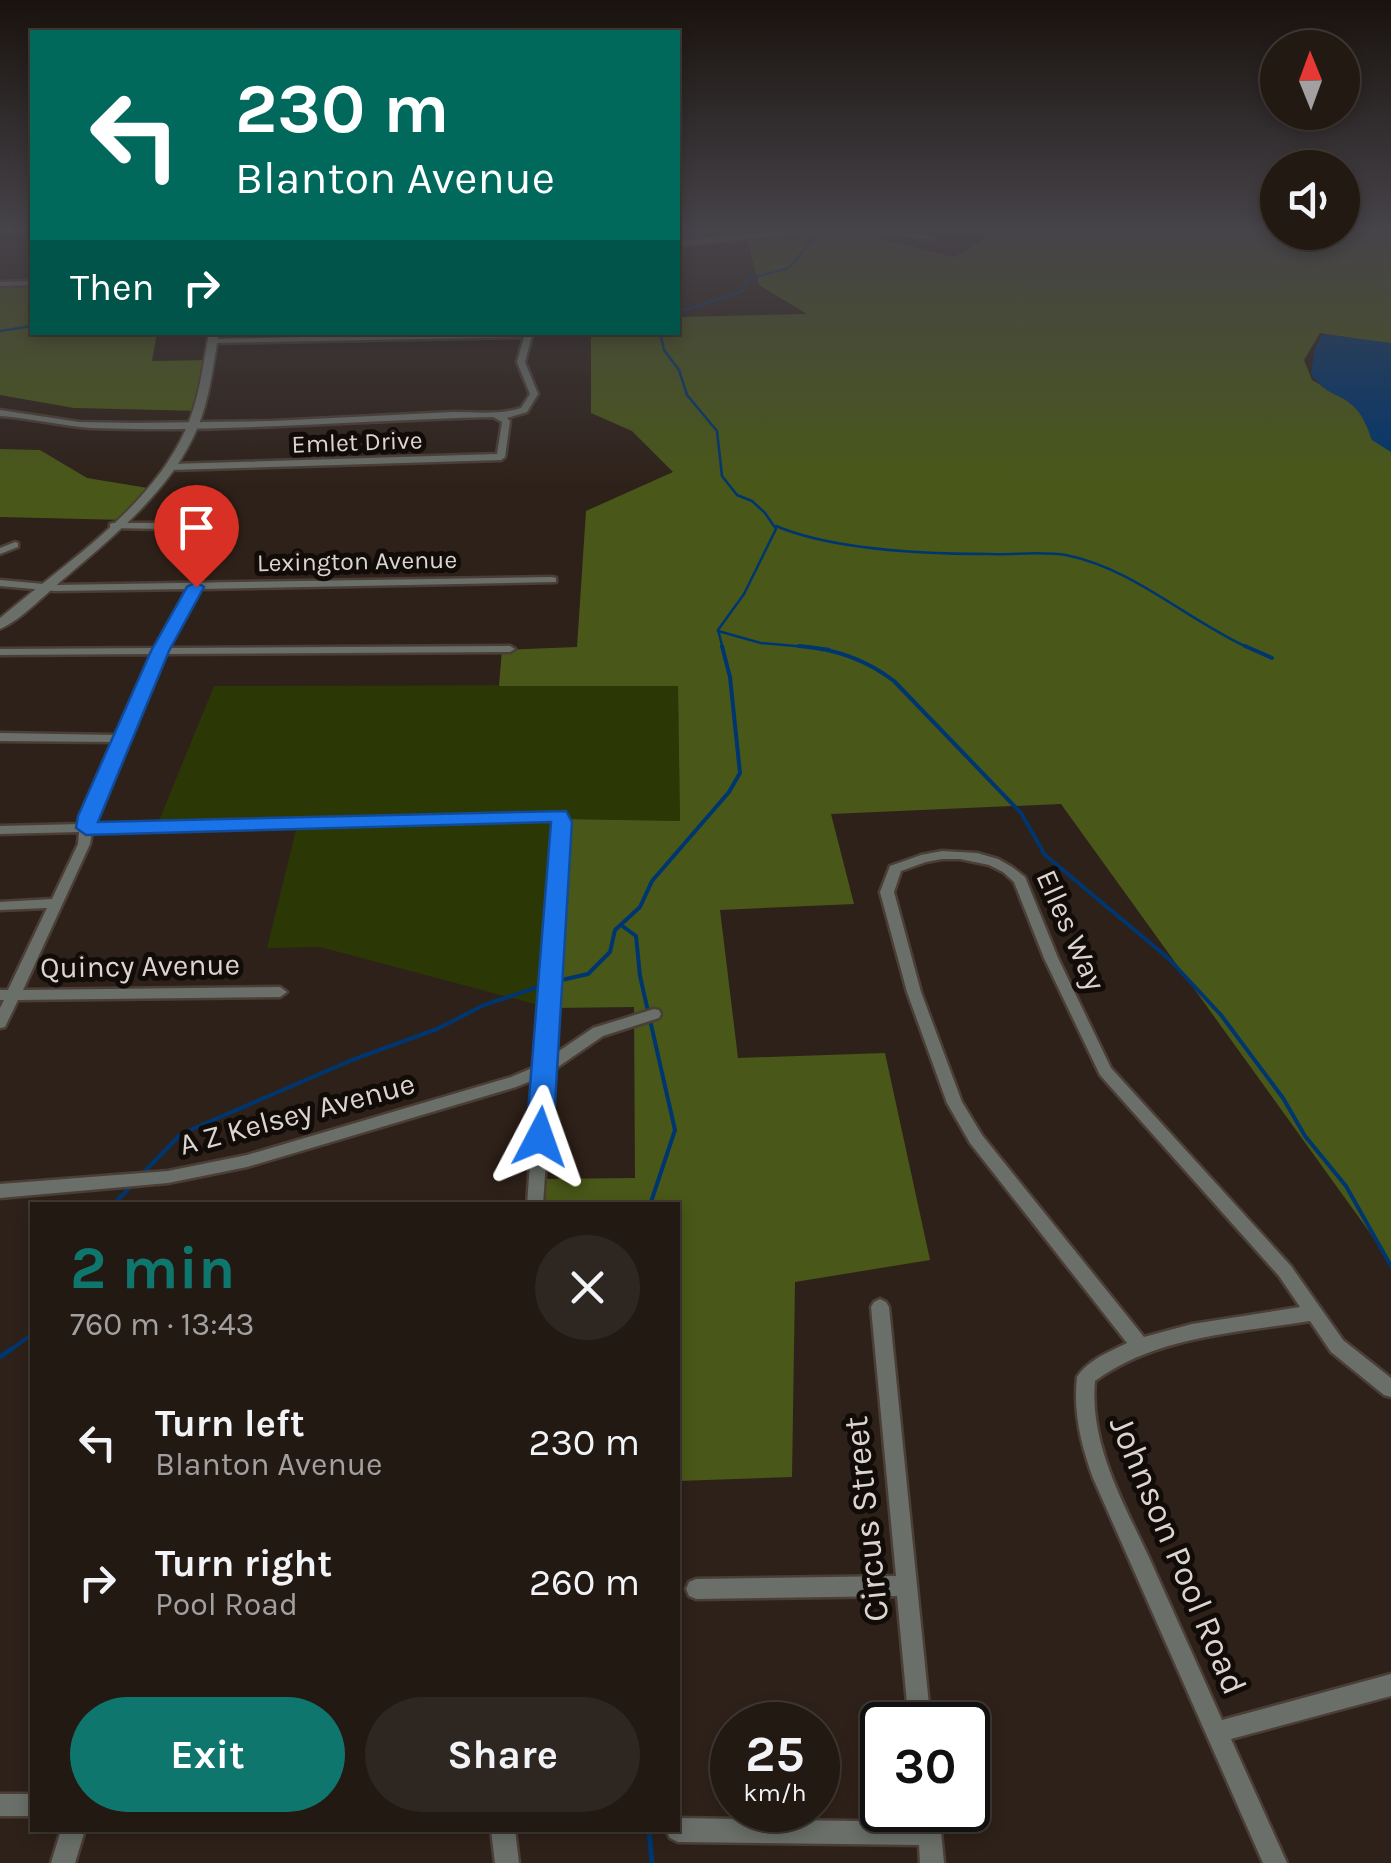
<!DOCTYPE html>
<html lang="en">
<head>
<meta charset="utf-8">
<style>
  :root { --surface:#221913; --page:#2e2621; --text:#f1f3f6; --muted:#a2a0a0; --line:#3f3833; --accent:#0f766e }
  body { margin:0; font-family:Karla,sans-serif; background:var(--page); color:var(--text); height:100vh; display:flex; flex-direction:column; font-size:38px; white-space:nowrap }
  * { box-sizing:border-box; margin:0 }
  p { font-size:32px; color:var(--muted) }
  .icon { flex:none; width:55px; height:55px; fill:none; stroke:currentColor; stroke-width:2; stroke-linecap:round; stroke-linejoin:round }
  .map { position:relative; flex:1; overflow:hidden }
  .side { position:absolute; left:30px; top:1202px; width:650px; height:630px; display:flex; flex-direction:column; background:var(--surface); border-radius:0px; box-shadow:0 5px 15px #0003,0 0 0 2px var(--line) }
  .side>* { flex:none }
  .guide { position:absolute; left:30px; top:30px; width:650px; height:305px; border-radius:0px; box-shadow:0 5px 15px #0003,0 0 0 2px var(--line); background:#00695c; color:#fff; overflow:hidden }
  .needle { width:65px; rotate:359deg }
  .tools { position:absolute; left:1260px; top:30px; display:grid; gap:20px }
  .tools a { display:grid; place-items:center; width:100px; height:100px; border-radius:50%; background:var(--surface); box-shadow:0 5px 15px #0003,0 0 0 2px var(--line); font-size:50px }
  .speed { position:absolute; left:710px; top:1702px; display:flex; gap:20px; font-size:50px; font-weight:700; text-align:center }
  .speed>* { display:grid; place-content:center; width:130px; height:130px; border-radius:50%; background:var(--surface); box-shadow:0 5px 15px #0003,0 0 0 2px var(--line); line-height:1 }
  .speed small { font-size:25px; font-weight:400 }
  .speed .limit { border:5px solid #111; border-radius:15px; background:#fff; color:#111 }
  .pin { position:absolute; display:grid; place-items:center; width:85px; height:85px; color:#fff; margin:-102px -42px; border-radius:50% 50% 50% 0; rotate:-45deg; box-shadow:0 0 10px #0007 }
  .pin .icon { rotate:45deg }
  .me { position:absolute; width:110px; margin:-55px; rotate:4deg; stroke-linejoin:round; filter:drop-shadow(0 0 8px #0008) }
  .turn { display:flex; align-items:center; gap:35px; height:210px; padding:0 40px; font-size:45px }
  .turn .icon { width:130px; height:130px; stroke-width:2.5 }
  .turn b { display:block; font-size:70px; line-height:85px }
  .then { display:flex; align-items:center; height:95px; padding:0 40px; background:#0003; gap:20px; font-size:38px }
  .round { display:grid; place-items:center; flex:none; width:105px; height:105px; border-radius:52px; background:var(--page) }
  .head { display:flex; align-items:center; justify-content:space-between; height:170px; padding:0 40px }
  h1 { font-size:60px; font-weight:700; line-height:75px; color:var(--accent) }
  .button { display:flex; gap:20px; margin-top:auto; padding:20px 40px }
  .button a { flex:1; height:115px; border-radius:60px; background:var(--accent); color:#fff; font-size:40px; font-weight:700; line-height:115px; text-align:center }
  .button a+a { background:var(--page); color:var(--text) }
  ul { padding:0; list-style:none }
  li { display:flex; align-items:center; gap:30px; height:140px; padding:0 40px }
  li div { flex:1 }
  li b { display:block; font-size:38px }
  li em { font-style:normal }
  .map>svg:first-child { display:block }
  .green { fill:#2c3706 }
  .forest { fill:#495818 }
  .water { fill:#00366f }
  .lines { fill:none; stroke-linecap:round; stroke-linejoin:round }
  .stream-far2 { stroke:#00366f; stroke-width:2.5 }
  .stream-far1 { stroke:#00366f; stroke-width:4 }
  .stream { stroke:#00366f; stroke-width:5 }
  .minor-casing { stroke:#4a3e36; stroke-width:5 }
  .tertiary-casing { stroke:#4a3e36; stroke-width:4 }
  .minor { fill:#6a6f69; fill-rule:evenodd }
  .tertiary { fill:#6a6f69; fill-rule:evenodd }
  .route { fill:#1a73e8; stroke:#114b97; stroke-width:2.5 }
  .labels { text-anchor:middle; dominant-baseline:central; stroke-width:10; stroke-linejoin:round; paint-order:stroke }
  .far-street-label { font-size:25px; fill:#dcd4cf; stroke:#120c09 }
  .street-label { font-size:30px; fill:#dcd4cf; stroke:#120c09 }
  .near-street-label { font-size:35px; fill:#dcd4cf; stroke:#120c09 }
</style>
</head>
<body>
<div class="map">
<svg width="1391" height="1863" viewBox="0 0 1391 1863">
  <rect width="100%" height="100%" fill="#2e2119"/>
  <path class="green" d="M 678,685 L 680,821 L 562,819 L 550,1008 L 320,947 L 267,948 L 296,830 L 154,833 L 214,686 Z"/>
  <g class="forest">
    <path d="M 678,227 L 911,227 L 886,240 L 954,257 L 1004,227 L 1277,227 L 1278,232 L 1342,232 L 1343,227 L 1391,227 L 1391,344 L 1320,333 L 1304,360 L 1312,380 C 1337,395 1366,405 1371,438 L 1391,452 L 1391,1262 L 1061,804 L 831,814 L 854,904 L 720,910 L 738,1058 L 885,1053 L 930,1260 L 795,1282 L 792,1477 L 678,1481 L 678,1205 L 539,1205 L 541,1179 L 635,1178 L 634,1007 L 550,1008 L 561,819 L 680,821 L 678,686 L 499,686 L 502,650 L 577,647 L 586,511 L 673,472 L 632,431 L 591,413 L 591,333 L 678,332 L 678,317 L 807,314 L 759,285 L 745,231 L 678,237 Z"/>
    <path d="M 32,283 L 32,332 L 157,333 L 152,361 L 214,360 L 203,411 L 74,408 L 0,395 L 0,285 Z"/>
    <path d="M 0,449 L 40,450 L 87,478 L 160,490 L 126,520 L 0,517 Z"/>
  </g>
  <path class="water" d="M 1323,334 L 1391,343 L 1391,452 L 1372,440 C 1354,385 1334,407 1311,374 L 1315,348 Z"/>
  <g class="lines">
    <g class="stream-far2">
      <path d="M 678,238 L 786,227"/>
      <path d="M 678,312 L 743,291 L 748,279 L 789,268 L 823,227"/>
      <path d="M 0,331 L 32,326"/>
      <path d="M 660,332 L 664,350 L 679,370 L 687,395 L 717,431 L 722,476 L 737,495 L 752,501 L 765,513 L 776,529 L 744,594 L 718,630 L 723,649"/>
      <path d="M 776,526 C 833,550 927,554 989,554 C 1013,555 1042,551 1066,555 C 1135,569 1188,621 1251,649"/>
      <path d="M 718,631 L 761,643 L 829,649"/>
    </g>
    <g class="stream-far1">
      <path d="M 799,646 C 835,649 865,659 894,681 L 1021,813 L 1045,855 L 1168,958 L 1221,1015 L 1283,1098 L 1305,1136 L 1346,1186 L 1391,1266"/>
      <path d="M 1245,646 L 1272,658"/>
      <path d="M 621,925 L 636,936 L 640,976 L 675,1130 L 650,1205"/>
      <path d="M 553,982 L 588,974 L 610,952 L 615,930 L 640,907 L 652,881 L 729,792 L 740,773 L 730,677 L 722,646"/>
      <path d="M 141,1175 L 181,1134 L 352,1060 L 437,1029 L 484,1005 L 544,985"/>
      <path d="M 113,1205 L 131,1186"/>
      <path d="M 8,1352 L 32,1334"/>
    </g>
    <g class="stream">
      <path d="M 0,1357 L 11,1349"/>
      <path d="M 649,1830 L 652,1863"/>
    </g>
    <g class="minor-casing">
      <g id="minor">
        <path d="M 835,227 L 901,230 L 935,238 L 932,240 C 844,224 765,238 678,246 L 678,242 L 773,231 Z"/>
        <path d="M 32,281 L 32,285 L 0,286 L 0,282 Z"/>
        <path d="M 533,332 L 525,362 L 538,394 L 527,412 L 507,418 L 510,421 L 505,457 L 501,460 L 171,470 L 167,467 L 171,464 L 497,454 L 502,422 L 493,417 C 359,420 225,433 92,428 C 61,426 31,418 0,416 L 0,410 L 79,422 L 136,423 L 272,421 L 453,412 C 476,412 499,415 521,408 L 530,394 L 517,362 L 524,337 L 212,343 L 208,341 L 212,339 Z"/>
        <path d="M 113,523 L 164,523 L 169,526 L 164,529 L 110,528 L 110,524 Z"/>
        <path d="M 15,542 L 18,543 L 18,547 L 0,554 L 0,548 Z"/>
        <path d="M 552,577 L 556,578 L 556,582 L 200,589 L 167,648 L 510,646 L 515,649 L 510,652 L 164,654 L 94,816 L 93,824 L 562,813 L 568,822 L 553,1055 L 593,1028 L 654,1009 L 659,1010 L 661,1014 L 659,1018 L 603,1036 L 552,1071 L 543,1205 L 527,1205 L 536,1079 L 516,1087 L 247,1167 L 168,1183 L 0,1198 L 0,1184 L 168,1171 L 247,1155 L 511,1077 L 537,1066 L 556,822 L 554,820 L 92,832 L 90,844 L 23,990 L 280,987 L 287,992 L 280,997 L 18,1000 L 5,1027 L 0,1028 L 0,1008 L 4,1000 L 0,1000 L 0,990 L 8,990 L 47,908 L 0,910 L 0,902 L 52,899 L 78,844 L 79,832 L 0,834 L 0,826 L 81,824 L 82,816 L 114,742 L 0,741 L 0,733 L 117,735 L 153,654 L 0,655 L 0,649 L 156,648 L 190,589 L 55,591 L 0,586 L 0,580 L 55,585 Z"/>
        <path d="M 942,851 L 977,853 L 998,859 L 1012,867 L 1025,877 L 1058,958 L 1111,1068 L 1291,1266 L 1343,1340 L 1391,1378 L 1391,1397 L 1384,1395 L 1331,1352 L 1310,1321 C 1236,1333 1157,1336 1095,1381 C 1089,1446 1126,1507 1152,1564 C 1175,1616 1199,1668 1222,1720 L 1391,1674 L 1391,1696 L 1231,1739 L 1287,1863 L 1263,1863 L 1093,1478 C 1081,1444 1073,1413 1077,1377 C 1088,1360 1109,1352 1127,1343 L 970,1143 L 947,1103 L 907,992 L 880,892 L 890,866 L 921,855 ZM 942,859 L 960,859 L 989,865 L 1003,872 L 1014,882 L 1044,958 L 1100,1075 L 1279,1276 L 1300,1307 L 1192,1324 L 1144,1337 L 982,1135 L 962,1102 L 921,992 L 894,892 L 901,871 L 926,862 Z"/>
        <path d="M 880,1299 L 886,1302 L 889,1307 L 931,1725 L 909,1725 L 897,1596 L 696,1599 L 689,1596 L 686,1589 L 689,1582 L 696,1579 L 896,1576 L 871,1307 L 874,1302 Z"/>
        <rect x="0" y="1794" width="32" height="22"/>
        <path d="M 917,1810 L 939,1810 L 944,1863 L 920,1863 L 919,1845 L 678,1842 L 670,1838 L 666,1830 L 678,1830 L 678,1818 L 917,1822 Z"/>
        <path d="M 61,1830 L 85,1830 L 75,1863 L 51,1863 Z"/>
        <path d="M 491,1830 L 515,1830 L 519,1863 L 495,1863 Z"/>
      </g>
    </g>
    <g class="tertiary-casing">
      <path id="tertiary" d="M 209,332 L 219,332 C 213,365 210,399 197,429 C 171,490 115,535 66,577 C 46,593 23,619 0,629 L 0,618 C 65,563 149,510 185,431 C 199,401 203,365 209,332 Z"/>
    </g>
    <use href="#minor" class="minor"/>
    <use href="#tertiary" class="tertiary"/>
  </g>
  <linearGradient id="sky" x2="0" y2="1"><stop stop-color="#19120e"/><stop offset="0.47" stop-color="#464349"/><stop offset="1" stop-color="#464349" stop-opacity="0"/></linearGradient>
  <rect width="1391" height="488" fill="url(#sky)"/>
  <path class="route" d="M 196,582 L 204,587 L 169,651 L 98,822 L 566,811 L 572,822 L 553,1137 L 549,1144 L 530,1144 L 526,1137 L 551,822 L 86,835 L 76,828 L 78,816 L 151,651 L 187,587 Z"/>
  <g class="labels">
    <g class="far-street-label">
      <text transform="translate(357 442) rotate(-2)">Emlet Drive</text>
      <text transform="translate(357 561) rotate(-1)">Lexington Avenue</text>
    </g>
    <g class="street-label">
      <text transform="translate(1071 930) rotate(66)">Elles Way</text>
      <text transform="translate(140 966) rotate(-1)">Quincy Avenue</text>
      <text transform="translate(297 1114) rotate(-15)">A Z Kelsey Avenue</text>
    </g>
    <g class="near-street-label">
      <text transform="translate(866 1519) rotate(-96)">Circus Street</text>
      <text transform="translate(1178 1555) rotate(67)">Johnson Pool Road</text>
    </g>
  </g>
</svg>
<div class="tools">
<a><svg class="needle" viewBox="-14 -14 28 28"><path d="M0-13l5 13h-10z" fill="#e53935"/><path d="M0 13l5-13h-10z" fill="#a2a0a0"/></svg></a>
<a><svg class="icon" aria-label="sound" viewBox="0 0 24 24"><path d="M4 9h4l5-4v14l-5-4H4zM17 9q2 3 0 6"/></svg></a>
</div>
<div class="speed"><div>25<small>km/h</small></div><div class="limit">30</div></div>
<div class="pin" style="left:196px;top:587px;background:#d93025"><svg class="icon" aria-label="arrive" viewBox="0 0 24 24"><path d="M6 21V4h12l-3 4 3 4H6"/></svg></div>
<svg class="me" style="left:540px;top:1137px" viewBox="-20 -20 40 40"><path d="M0-17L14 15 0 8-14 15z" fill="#1a73e8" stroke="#fff" stroke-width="4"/></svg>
<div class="guide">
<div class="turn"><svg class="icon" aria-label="left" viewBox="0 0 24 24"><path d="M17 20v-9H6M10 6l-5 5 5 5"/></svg><div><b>230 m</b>Blanton Avenue</div></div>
<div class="then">Then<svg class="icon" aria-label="right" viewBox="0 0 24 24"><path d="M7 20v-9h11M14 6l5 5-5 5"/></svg></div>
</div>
<section class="side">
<div class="head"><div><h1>2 min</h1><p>760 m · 13:43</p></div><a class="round"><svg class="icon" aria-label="close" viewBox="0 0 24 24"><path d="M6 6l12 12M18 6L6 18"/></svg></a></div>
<ul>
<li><svg class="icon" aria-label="left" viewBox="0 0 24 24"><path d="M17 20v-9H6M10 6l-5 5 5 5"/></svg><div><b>Turn left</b><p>Blanton Avenue</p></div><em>230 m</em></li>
<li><svg class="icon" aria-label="right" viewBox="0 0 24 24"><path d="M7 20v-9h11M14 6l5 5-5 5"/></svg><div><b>Turn right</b><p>Pool Road</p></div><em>260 m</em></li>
</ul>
<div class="button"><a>Exit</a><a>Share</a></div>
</section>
</div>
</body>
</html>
